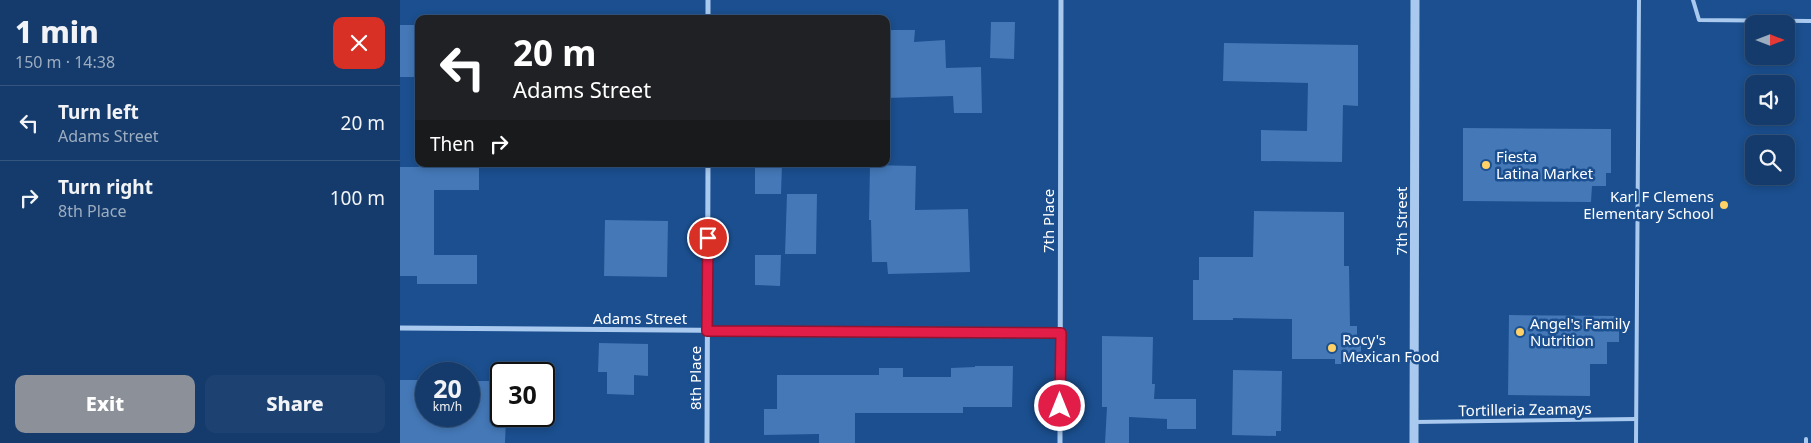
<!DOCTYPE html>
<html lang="en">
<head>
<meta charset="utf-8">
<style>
  :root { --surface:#143b6b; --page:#1d4271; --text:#f1f3f6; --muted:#9dadc1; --line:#33557e; --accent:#8c9099 }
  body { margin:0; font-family:"Noto Sans",sans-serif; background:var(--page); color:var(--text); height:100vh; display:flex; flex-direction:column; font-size:19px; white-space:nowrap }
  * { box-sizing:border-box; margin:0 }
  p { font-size:16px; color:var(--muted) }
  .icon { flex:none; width:28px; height:28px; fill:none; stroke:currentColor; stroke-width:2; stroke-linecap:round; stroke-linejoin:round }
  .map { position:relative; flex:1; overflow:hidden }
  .panel { display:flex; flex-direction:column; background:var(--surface); width:400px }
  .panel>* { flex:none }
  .banner { position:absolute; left:15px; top:15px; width:475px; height:152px; border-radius:10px; box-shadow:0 2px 8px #0003,0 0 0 1px var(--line); background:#202124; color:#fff; overflow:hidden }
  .needle { width:32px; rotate:90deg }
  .tools { position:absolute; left:1345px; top:15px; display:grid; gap:10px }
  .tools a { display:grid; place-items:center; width:50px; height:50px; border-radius:10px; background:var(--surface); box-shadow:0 2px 8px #0003,0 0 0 1px var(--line); font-size:25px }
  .speed { position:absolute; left:15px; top:362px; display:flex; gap:10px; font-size:25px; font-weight:700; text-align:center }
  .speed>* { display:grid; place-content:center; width:65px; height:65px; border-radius:50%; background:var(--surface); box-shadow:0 2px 8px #0003,0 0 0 1px var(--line); line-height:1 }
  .speed small { font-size:12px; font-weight:400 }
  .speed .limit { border:2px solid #111; border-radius:8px; background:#fff; color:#111 }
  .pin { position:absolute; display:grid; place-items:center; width:42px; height:42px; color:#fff; margin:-21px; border:2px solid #fff; border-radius:50%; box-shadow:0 1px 5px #0007 }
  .me { position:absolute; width:55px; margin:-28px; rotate:0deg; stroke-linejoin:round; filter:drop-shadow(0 0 4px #0008) }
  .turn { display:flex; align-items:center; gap:18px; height:105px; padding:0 15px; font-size:22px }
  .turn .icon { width:65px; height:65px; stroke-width:2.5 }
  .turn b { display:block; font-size:35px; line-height:42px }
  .then { display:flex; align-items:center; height:48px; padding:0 15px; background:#0003; gap:10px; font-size:19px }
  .round { display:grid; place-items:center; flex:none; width:52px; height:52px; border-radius:10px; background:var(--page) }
  .summary { display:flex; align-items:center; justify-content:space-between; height:85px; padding:0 15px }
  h1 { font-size:30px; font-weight:800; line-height:38px }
  .primary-button { display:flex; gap:10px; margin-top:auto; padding:10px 15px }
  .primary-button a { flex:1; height:58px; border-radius:10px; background:var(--accent); color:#fff; font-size:20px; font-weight:800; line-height:58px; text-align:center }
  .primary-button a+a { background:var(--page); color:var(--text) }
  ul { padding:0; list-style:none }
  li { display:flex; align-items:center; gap:15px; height:75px; padding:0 15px; border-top:1px solid var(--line) }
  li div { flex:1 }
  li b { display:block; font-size:19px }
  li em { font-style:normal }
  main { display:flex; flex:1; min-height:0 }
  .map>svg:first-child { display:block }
  .building { fill:#4478b7 }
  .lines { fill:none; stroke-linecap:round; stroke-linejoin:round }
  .service { stroke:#a9c9ee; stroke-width:4 }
  .minor { stroke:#a9c9ee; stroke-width:5 }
  .tertiary { stroke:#a9c9ee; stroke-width:9 }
  .route-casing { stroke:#92132f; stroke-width:12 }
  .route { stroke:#e11d48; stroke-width:9 }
  .poi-dot { fill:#ffd166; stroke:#1b4f8f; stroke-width:2 }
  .labels { text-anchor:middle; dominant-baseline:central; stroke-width:5; stroke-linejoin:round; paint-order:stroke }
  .poi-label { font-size:15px; fill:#fff; stroke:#1b4f8f; text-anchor:start }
  .street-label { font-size:15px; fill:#fff; stroke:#1b4f8f }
</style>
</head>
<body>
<main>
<section class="panel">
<div class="summary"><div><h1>1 min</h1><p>150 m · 14:38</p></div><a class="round" style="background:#d93025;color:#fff"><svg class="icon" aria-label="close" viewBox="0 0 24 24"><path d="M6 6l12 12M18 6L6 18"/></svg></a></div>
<ul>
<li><svg class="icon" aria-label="left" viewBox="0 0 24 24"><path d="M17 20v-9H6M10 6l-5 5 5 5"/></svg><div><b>Turn left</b><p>Adams Street</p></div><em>20 m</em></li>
<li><svg class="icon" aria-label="right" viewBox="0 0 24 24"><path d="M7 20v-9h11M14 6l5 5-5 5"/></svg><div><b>Turn right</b><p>8th Place</p></div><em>100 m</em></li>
</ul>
<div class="primary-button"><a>Exit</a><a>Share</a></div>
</section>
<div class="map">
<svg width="1411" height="443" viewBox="0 0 1411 443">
  <rect width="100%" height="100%" fill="#1b4f8f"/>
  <g class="building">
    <path d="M 591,22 L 615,22 L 614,59 L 590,58 Z"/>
    <rect x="0" y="25" width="19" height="52"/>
    <path d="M 486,30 L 515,30 L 514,42 L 545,40 L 546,68 L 581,67 L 582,113 L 554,113 L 553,96 L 486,98 Z"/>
    <path d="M 824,43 L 958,45 L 958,106 L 943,105 L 942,162 L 861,161 L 861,130 L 907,131 L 908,83 L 823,81 Z"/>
    <path d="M 1063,128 L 1211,129 L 1211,173 L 1206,173 L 1206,186 L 1192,186 L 1191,202 L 1063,201 Z"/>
    <path d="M 19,164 L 79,164 L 79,190 L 34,190 L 34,255 L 77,255 L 77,284 L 17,284 L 17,276 L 0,276 L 0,167 L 19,167 Z"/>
    <path d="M 355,164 L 382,164 L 381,194 L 355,194 Z"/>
    <path d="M 470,165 L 516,166 L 515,210 L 568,209 L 570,272 L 488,274 L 487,262 L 472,262 L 471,220 L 469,220 Z"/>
    <path d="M 387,194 L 417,194 L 416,254 L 385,254 Z"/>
    <path d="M 854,211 L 944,212 L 944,266 L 949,266 L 950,326 L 957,326 L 957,341 L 961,341 L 961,364 L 935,364 L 935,359 L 892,359 L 892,319 L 833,318 L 833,320 L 793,320 L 793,280 L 799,280 L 799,257 L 853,257 Z"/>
    <path d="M 205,220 L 268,221 L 267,277 L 204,276 Z"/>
    <path d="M 355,255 L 381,255 L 380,286 L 355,285 Z"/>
    <path d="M 1109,315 L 1219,316 L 1219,342 L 1207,342 L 1207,364 L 1190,364 L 1190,396 L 1108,395 Z"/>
    <path d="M 702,336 L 753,337 L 752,384 L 755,384 L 754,399 L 796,399 L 796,429 L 767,429 L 767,419 L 729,417 L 729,443 L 705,443 L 707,407 L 702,407 Z"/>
    <path d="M 199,343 L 248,344 L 248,376 L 234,375 L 234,395 L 207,394 L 207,372 L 198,372 Z"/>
    <path d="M 575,366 L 613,366 L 612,407 L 563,407 L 563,413 L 455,413 L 455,443 L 419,443 L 419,434 L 364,435 L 364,409 L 377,409 L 377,375 L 479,375 L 479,368 L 503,368 L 503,377 L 551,377 L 551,368 L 575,367 Z"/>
    <path d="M 833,370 L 882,371 L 881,431 L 876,431 L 876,436 L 832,435 Z"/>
    <path d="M 0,380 L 26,380 L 26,416 L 69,416 L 69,381 L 101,381 L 101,416 L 106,416 L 105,443 L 0,443 Z"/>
  </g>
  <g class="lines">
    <g class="service">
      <path d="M 1293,0 L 1299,20 L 1411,21"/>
      <path d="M 1014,422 L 1236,419"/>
      <path d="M 1236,443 L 1239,0"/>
      <path d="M 1406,443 L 1406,439"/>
    </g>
    <g class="minor">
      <path d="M 308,19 L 308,0"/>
      <path d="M 0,328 L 661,333"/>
      <path d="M 307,443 L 308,164"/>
      <path d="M 660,443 L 661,0"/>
    </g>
    <path class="tertiary" d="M 1014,443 L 1015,0"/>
  </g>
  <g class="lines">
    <g class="route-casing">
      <path id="route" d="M 308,238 L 307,331 L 661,333 L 660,406"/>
    </g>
    <use href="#route" class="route"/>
  </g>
  <g class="poi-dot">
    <circle cx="1086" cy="165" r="5"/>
    <circle cx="1324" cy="205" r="5"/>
    <circle cx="1120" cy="332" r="5"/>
    <circle cx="932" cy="348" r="5"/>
  </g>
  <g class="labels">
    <g class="poi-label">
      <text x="1096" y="156">Fiesta<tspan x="1096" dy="17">Latina Market</tspan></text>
      <text x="1314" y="196" text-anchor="end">Karl F Clemens<tspan x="1314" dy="17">Elementary School</tspan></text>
      <text x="1130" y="323">Angel's Family<tspan x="1130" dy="17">Nutrition</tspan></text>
      <text x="942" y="339">Rocy's<tspan x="942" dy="17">Mexican Food</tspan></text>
    </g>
    <g class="street-label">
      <text transform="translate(648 221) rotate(-90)">7th Place</text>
      <text transform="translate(1001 221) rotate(-90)">7th Street</text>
      <text x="240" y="318">Adams Street</text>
      <text transform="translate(295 378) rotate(-90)">8th Place</text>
      <text transform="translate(1125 409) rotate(-1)">Tortilleria Zeamays</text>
    </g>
  </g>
</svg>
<div class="tools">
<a><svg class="needle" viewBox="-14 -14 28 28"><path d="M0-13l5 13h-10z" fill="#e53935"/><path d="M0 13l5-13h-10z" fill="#9dadc1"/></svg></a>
<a><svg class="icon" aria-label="sound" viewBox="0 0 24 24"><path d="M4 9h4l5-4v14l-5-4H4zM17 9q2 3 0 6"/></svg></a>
<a><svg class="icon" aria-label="search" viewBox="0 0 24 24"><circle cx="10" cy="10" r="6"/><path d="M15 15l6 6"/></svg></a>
</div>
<div class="speed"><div>20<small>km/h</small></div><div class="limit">30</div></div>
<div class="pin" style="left:308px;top:238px;background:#d93025"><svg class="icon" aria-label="arrive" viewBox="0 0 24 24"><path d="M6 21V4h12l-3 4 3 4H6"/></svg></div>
<svg class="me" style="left:660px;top:406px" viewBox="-20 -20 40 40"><circle r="17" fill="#e11d48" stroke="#fff" stroke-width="3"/><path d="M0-11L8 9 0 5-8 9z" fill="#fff"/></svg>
<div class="banner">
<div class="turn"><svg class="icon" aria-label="left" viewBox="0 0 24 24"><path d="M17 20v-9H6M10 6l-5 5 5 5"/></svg><div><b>20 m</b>Adams Street</div></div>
<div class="then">Then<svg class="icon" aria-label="right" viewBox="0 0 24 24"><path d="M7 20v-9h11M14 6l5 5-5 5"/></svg></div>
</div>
</div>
</main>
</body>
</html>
